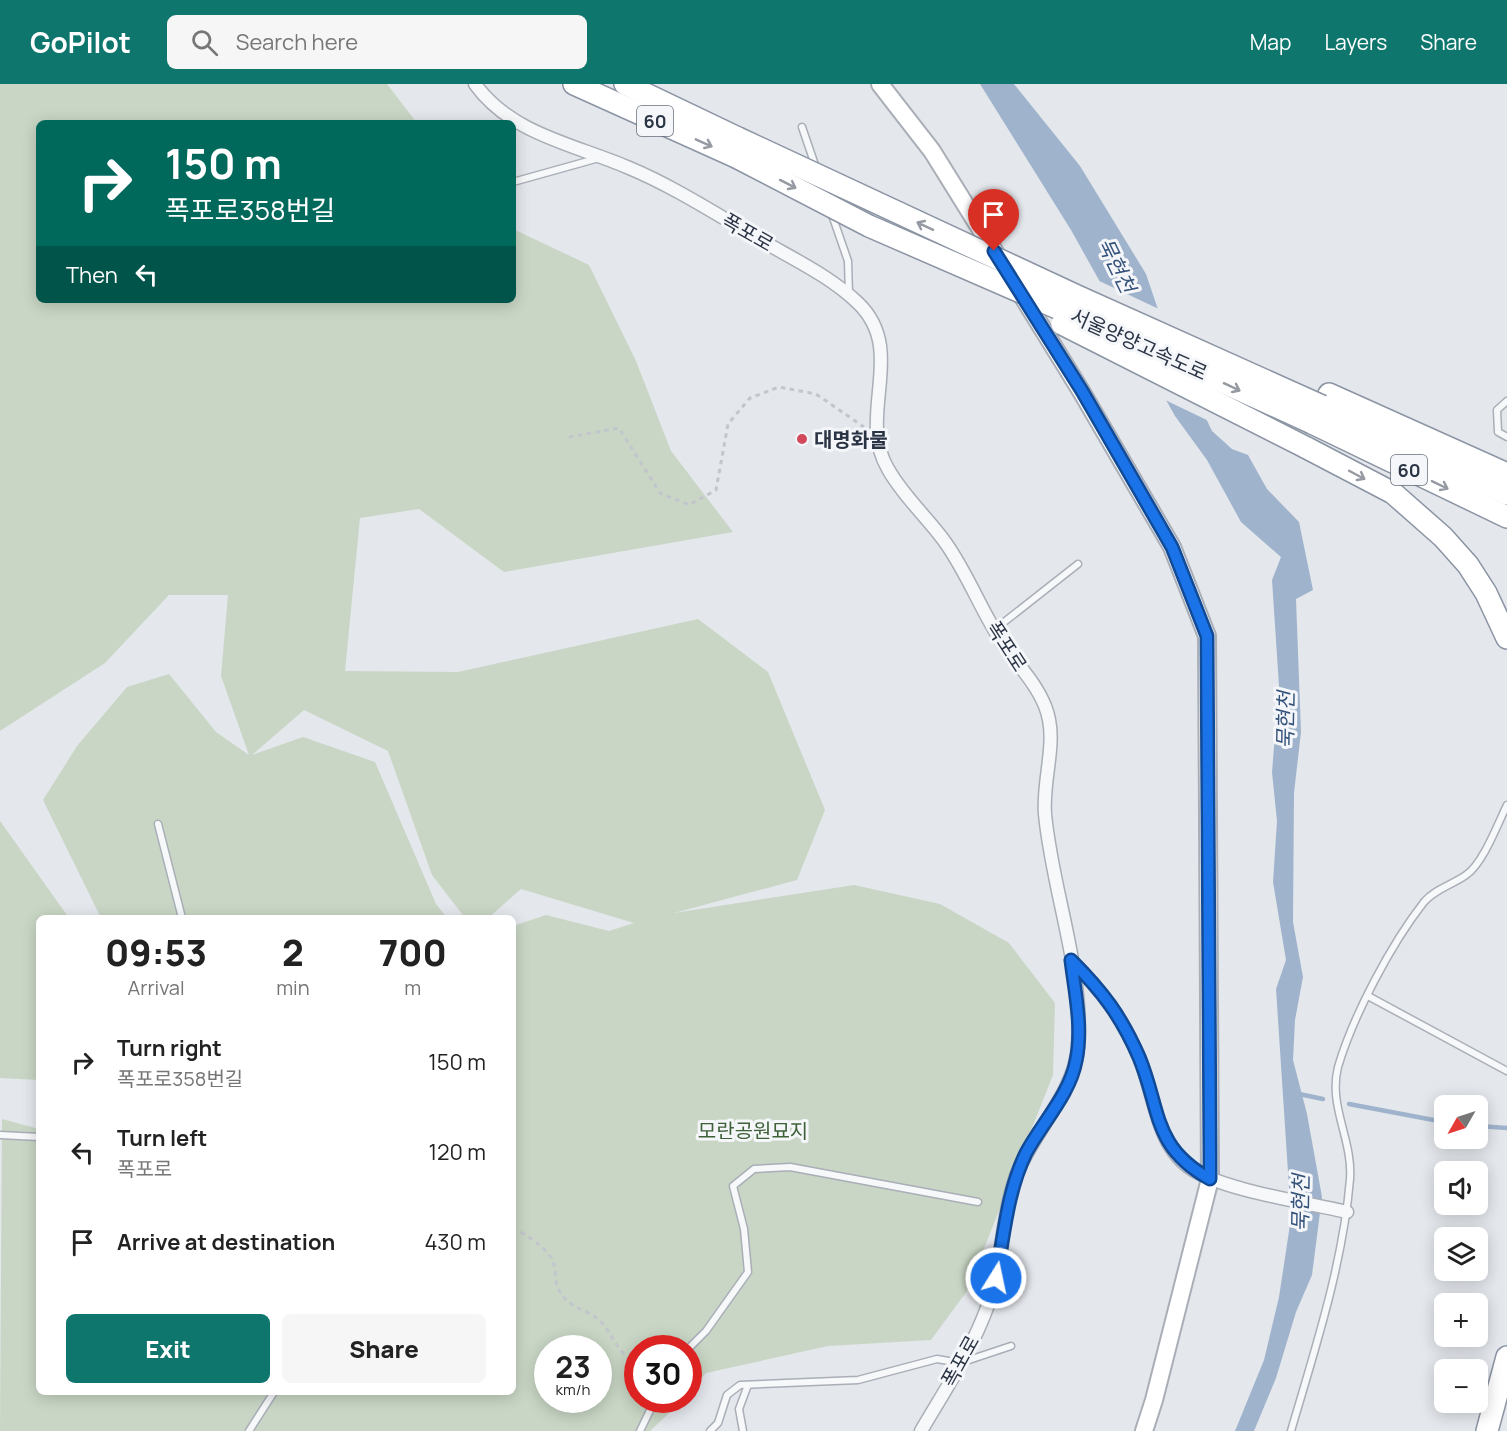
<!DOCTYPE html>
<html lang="en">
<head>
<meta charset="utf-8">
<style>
  :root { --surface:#fff; --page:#f6f6f6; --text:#222; --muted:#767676; --accent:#0f766e }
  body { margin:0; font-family:Manrope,"Noto Sans KR",sans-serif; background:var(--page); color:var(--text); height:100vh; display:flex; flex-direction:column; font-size:22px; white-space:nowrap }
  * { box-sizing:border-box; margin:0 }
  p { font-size:20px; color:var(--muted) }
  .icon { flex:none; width:33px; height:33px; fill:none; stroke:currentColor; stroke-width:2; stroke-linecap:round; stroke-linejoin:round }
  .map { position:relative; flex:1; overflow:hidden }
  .panel { position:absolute; left:36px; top:831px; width:480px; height:480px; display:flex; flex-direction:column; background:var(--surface); border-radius:9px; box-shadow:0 3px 15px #0003 }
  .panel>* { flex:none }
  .hud { position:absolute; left:36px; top:36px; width:480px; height:183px; border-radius:9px; box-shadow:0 3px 15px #0003; background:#00695c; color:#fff; overflow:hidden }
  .needle { width:39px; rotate:231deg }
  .tools { position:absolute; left:1434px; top:1011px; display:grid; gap:12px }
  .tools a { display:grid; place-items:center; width:54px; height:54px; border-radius:9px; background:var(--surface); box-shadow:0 3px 15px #0003; font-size:30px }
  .speed { position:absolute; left:534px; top:1251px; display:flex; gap:12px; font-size:30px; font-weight:700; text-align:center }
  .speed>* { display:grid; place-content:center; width:78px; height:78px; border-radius:50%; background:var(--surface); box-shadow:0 3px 15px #0003; line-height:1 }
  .speed small { font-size:15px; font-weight:400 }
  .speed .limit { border:9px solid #d22; background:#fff; color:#111 }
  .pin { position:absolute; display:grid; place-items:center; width:51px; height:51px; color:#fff; margin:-62px -26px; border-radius:50% 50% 50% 0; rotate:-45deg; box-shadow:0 0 6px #0007 }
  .pin .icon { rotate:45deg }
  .me { position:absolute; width:66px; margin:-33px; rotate:10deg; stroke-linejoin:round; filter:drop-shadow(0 0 4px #0008) }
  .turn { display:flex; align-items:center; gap:21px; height:126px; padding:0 30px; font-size:27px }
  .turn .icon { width:78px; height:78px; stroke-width:2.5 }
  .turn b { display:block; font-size:42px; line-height:51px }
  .then { display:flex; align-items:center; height:57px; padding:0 30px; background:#0003; gap:12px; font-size:22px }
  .eta { display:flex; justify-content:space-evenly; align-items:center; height:102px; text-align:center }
  .eta b { font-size:36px; font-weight:800; line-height:42px }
  .cta { display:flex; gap:12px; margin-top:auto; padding:12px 30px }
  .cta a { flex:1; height:69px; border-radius:9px; background:var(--accent); color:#fff; font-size:24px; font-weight:800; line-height:69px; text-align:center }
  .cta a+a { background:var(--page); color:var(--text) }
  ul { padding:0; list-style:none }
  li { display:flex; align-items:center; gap:18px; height:90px; padding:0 30px }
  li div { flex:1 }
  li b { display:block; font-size:22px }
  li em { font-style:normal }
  header { display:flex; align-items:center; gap:36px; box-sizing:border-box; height:84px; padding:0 30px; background:var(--accent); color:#fff }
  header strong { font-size:28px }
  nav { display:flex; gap:33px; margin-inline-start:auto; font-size:21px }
  .search { width:420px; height:54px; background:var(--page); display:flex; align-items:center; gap:15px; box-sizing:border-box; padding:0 21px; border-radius:9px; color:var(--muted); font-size:22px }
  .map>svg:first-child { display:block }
  .green { fill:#c9d6c5; fill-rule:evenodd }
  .water { fill:#9fb4cc }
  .pier { fill:#e4e7ec }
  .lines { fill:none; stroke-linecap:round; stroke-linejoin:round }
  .stream { stroke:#9fb4cc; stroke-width:4.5 }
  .service-casing { stroke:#a9aeb7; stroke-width:9 }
  .minor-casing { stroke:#a9aeb7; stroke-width:15 }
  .secondary-casing { stroke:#a9aeb7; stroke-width:20 }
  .motorway-casing { stroke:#8b94a3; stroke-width:24 }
  .path { stroke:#c2c5cb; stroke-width:3; stroke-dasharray:4.5 4.5; stroke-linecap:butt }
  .service { stroke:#f7f8fa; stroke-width:6 }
  .minor { stroke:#f7f8fa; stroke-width:12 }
  .secondary { stroke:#fff; stroke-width:16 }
  .motorway { stroke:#fff; stroke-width:21 }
  .motorway-bridge-casing { stroke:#8b94a3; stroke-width:24; stroke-linecap:butt }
  .motorway-bridge { stroke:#fff; stroke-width:21 }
  .oneway { stroke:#959aa2 }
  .route-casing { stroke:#114b97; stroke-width:15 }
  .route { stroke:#1a73e8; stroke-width:10 }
  .poi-dot { fill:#d1495b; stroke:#f4f6f9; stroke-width:2 }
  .labels { text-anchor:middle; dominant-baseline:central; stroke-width:6; stroke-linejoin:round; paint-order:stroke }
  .shield { fill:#f4f6f9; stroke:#676e7b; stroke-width:1.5 }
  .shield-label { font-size:18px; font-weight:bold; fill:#2b3445 }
  .street-label { font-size:20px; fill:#2b3445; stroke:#f4f6f9 }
  .poi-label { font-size:20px; font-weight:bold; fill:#2b3445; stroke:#f4f6f9; text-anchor:start }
  .park-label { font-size:20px; fill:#3f6138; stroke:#f4f6f9 }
  .water-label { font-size:21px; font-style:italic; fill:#34527a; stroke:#f4f6f9 }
</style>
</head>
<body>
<header>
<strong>GoPilot</strong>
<div class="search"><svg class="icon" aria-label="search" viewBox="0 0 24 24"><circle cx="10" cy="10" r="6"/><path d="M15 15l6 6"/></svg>Search here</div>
<nav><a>Map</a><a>Layers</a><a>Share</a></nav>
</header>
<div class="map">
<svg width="1507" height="1347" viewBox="0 0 1507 1347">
  <rect width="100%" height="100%" fill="#e4e7ec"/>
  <g class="green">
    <path d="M 0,0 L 387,0 L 417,39 L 39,39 L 39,216 L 513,216 L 513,145 L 589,181 L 636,277 L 671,367 L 733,448 L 504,488 L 419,425 L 360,434 L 345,587 L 458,588 L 698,535 L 768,588 L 825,726 L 797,796 L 674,829 L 854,801 L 940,820 L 1009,859 L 1055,919 L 1053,991 L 967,1207 L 931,1256 L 828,1262 L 706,1289 L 689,1309 L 688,1264 L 638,1264 L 638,1316 L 683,1316 L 650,1347 L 0,1347 L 2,1035 L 39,1045 L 39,1308 L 513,1308 L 513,842 L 546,831 L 609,847 L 634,839 L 521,805 L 488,834 L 465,834 L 432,791 L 388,667 L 304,626 L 252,671 L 303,653 L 375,678 L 436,820 L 447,834 L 101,834 L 43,716 L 77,662 L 127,603 L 169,590 L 216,648 L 249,671 L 221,592 L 228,511 L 169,511 L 105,579 L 0,647 ZM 548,1264 L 598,1264 L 598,1316 L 548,1316 Z"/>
    <path d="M 0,737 L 69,834 L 39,834 L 39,996 L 0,994 Z"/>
  </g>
  <path class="water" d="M 980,0 L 1014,0 L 1080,82 L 1146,190 L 1168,255 L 1212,347 L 1232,365 L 1248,371 L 1267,405 L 1299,438 L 1313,506 L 1296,515 L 1301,648 L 1294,709 L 1293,838 L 1303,893 L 1295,936 L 1293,976 L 1307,1030 L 1322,1113 L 1312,1191 L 1296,1228 L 1276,1294 L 1254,1347 L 1235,1347 L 1264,1276 L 1279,1213 L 1291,1134 L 1276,905 L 1286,876 L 1273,798 L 1277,737 L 1272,688 L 1279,602 L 1272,496 L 1281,473 L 1241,438 L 1207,376 L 1175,332 L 1071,146 Z"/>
  <path class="pier" d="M 1095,195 L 1161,226 L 1171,254 L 1211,338 L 1161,314 Z"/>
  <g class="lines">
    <g class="stream">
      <path d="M 1299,1010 L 1323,1015"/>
      <path d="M 1349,1020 L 1444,1038"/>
      <path d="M 1478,1042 L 1507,1044"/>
    </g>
    <g class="service-casing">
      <g id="service">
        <path d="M 802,43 L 816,84"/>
        <path d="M 513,98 L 599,74"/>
        <path d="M 831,128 L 848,177 L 849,211"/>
        <path d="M 1507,317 L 1497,326 L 1498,348 L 1507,353"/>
        <path d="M 994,546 L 1078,480"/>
        <path d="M 158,740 L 182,834"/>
        <path d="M 1368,912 L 1507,987"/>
        <path d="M 0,1051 L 39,1053"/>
        <path d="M 688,1265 L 706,1247 L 748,1188 L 744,1145 L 733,1102 L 754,1085 L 790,1083 L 978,1118"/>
        <path d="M 249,1347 L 274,1308"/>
        <path d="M 640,1347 L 655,1316"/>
        <path d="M 710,1347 L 718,1339 L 727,1311 L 740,1301 L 858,1296 L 937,1275 L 960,1279 L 1011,1262"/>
        <path d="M 743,1347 L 739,1325 L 748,1301"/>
        <path d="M 1291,1347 C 1315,1265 1343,1180 1350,1095 C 1353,1056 1328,1022 1338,983 C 1353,932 1391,860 1424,818 C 1435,805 1452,801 1466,791 C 1483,780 1498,739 1507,721"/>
      </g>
    </g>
    <g class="minor-casing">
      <g id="minor">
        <path d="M 475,0 C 511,50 573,60 627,83 C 673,102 716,130 759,155 C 793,175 830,192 858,219 C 908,267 856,331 888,385 C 903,412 927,433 945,458 C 968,490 981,527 1003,560 C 1017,580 1036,599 1045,622 C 1059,656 1042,694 1045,730 C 1052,806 1084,886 1078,962 C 1075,1010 1029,1052 1014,1098 C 1001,1138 1002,1181 988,1221 C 972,1266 945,1306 921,1347"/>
        <path d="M 1071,876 C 1103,908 1121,932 1139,973 C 1155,1010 1155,1062 1193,1086 C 1228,1107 1305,1118 1347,1128"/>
      </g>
    </g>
    <g class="secondary-casing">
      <g id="secondary">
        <path d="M 880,0 L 932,67 L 1001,178"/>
        <path d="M 1018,205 L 1081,307 L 1172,463 L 1207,552 L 1210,1095 L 1154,1316 L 1144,1347"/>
      </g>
    </g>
    <g class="motorway-casing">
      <g id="motorway">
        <path d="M 574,0 L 736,73"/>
        <path d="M 625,0 L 738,54"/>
        <path d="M 1329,310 L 1507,390"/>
        <path d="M 1322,322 L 1507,410"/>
        <path d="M 1312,339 L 1507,433"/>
        <path d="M 1305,363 L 1393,409 L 1443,453 L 1468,481 L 1486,509 L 1507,554"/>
        <path d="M 1487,1347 L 1507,1273"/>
      </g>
    </g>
    <g class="path">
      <path d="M 569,353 L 619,344 L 660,409 L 689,421 L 716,406 L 728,340 L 750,314 L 779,303 L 816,310 L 864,343"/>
      <path d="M 513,1144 C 527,1151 550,1165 554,1181 C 556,1188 555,1198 558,1204 C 567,1224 584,1224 598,1235 C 613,1248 617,1271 638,1281"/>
    </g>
    <use href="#service" class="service"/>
    <use href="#minor" class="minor"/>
    <use href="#secondary" class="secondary"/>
    <use href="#motorway" class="motorway"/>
    <g class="motorway-bridge-casing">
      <g id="motorway-bridge">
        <path d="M 738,54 L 1077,212 L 1322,322"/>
        <path d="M 736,73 L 869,142 L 1117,250 L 1312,339"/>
        <path d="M 1062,240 L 1305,363"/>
      </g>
    </g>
    <use href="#motorway-bridge" class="motorway-bridge"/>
  </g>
  <defs><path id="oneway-shaft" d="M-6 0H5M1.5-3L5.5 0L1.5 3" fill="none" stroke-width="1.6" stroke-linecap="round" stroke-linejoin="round" transform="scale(1.5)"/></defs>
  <g class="oneway">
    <use href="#oneway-shaft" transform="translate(704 59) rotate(24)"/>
    <use href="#oneway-shaft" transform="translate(788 100) rotate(27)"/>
    <use href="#oneway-shaft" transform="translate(925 142) rotate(-155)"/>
    <use href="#oneway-shaft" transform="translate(1232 303) rotate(25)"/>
    <use href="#oneway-shaft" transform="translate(1357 391) rotate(28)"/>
    <use href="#oneway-shaft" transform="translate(1440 401) rotate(26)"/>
  </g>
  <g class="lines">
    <g class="route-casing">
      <path id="route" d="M 994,167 L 1082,307 L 1172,463 L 1207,552 L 1210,1071 L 1210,1095 C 1152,1063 1161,1026 1139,973 C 1121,932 1103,908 1071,876 C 1075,909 1083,944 1076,977 C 1070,1010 1042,1039 1026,1069 C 1007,1108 1004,1152 996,1194"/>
    </g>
    <use href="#route" class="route"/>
  </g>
  <circle class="poi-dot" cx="802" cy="355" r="6"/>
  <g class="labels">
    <g class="shield">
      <rect x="637" y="22" width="36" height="30" rx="4.5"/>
      <rect x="1391" y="371" width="36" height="30" rx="4.5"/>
    </g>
    <g class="shield-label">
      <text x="655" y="37">60</text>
      <text x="1409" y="386">60</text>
    </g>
    <g class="street-label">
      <text transform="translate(748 148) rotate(30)">폭포로</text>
      <text transform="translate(1139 260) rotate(24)">서울양양고속도로</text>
      <text transform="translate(1007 562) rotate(57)">폭포로</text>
      <text transform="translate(960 1277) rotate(-61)">폭포로</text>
    </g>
    <g class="poi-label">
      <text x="814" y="355">대명화물</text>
    </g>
    <g class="park-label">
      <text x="753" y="1046">모란공원묘지</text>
    </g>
    <g class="water-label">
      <text transform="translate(1117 181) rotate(64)">묵현천</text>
      <text transform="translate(1285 636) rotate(-89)">묵현천</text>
      <text transform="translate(1300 1119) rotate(-89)">묵현천</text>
    </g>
  </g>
</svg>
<div class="tools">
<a><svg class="needle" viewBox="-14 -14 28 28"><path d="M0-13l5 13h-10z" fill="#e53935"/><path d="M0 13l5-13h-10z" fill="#767676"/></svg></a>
<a><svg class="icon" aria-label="sound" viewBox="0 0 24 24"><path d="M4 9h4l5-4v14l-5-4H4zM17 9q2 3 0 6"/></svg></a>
<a><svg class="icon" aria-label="layers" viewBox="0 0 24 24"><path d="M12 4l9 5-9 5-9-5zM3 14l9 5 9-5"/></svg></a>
<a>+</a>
<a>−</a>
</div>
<div class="speed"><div>23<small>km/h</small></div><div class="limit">30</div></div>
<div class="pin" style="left:994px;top:167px;background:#d93025"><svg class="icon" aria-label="arrive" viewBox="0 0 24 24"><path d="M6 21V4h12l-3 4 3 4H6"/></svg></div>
<svg class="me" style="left:996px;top:1194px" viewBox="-20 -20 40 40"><circle r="17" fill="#1a73e8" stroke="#fff" stroke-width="3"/><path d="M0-11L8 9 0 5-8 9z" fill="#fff"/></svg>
<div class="hud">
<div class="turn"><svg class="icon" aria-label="right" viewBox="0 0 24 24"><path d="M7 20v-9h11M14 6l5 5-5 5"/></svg><div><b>150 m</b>폭포로358번길</div></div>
<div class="then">Then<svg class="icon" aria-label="left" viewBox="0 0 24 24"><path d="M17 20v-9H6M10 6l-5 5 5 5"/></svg></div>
</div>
<section class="panel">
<div class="eta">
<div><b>09:53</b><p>Arrival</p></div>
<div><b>2</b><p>min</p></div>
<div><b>700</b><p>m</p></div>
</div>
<ul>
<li><svg class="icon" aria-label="right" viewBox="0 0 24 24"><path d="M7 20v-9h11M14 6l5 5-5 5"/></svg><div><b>Turn right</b><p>폭포로358번길</p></div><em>150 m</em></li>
<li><svg class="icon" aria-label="left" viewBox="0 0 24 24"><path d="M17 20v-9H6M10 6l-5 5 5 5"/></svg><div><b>Turn left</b><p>폭포로</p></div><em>120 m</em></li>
<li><svg class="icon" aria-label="arrive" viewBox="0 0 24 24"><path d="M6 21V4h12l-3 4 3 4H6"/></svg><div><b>Arrive at destination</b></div><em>430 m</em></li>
</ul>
<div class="cta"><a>Exit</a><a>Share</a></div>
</section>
</div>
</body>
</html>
